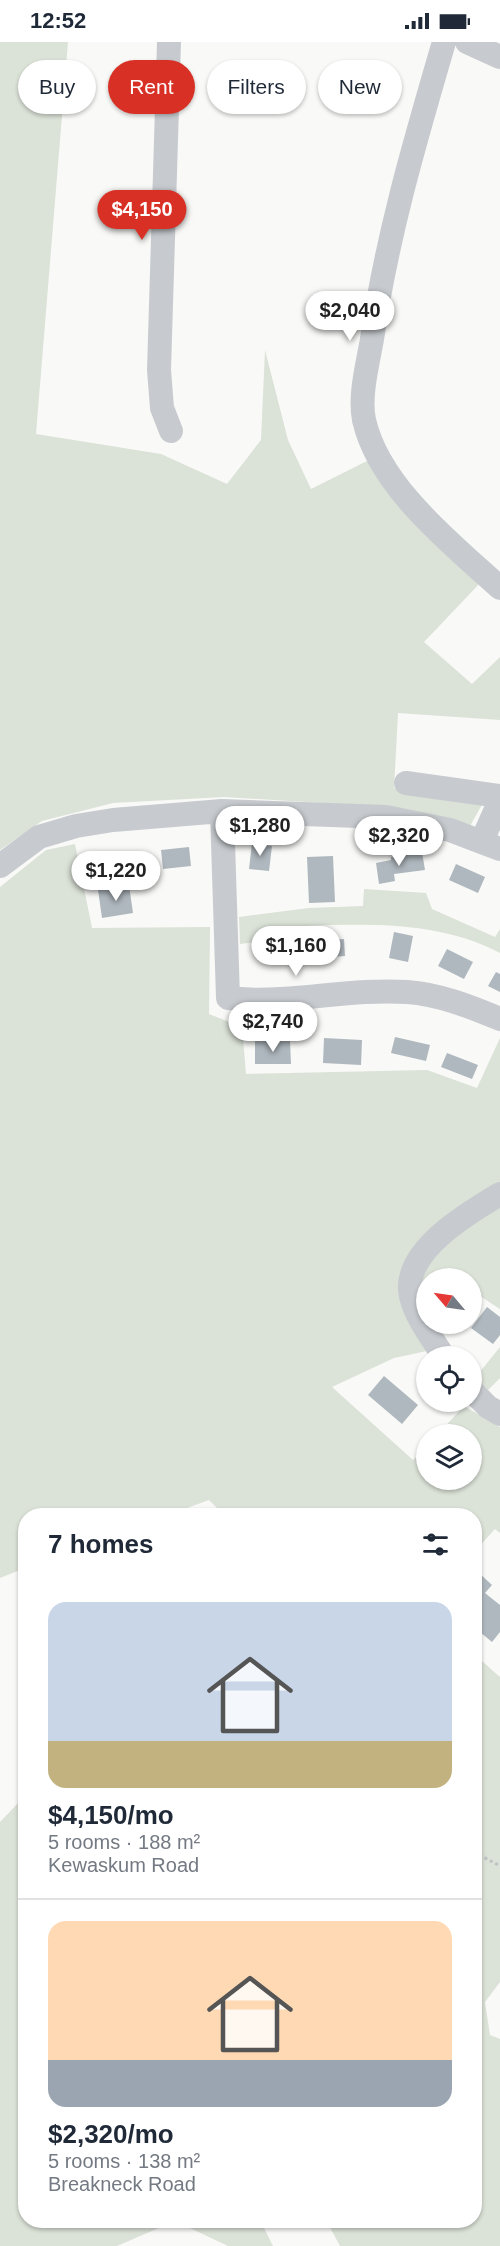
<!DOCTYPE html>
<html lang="en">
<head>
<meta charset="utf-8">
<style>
  body { margin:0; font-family:Arial,sans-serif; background:#f6f6f7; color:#1f2937; height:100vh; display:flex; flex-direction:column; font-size:22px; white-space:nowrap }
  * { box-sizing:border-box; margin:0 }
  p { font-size:20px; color:#747a83 }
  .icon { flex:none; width:33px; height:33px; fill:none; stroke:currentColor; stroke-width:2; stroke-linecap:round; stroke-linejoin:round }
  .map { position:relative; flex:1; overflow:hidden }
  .sheet { position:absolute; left:18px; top:1466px; width:464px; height:720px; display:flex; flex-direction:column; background:#fff; border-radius:24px; box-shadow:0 2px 4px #0004 }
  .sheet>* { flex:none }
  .guide { position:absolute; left:18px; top:18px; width:465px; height:54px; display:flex; gap:12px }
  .needle { width:39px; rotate:299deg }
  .buttons { position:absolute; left:416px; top:1226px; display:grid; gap:12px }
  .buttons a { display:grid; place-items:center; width:66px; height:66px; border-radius:50%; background:#fff; box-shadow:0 2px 4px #0004; font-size:30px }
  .price { position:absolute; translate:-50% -51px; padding:0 14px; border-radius:21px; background:#fff; color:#222; font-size:20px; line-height:39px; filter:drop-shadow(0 2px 3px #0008) }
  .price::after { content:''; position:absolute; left:50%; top:36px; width:18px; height:14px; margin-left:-9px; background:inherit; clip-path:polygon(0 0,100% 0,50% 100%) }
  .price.on { background:#d93025; color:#fff }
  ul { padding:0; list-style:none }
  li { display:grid; align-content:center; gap:12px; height:318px; padding:0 30px }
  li+li { border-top:2px solid #e0e1e3 }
  li span { display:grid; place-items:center; height:186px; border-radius:18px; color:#555 }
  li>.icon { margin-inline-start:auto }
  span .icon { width:108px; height:108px; fill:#fffc; stroke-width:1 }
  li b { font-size:26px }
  h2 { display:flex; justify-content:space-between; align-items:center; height:72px; padding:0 30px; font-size:26px }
  .chip { padding:0 21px; border-radius:27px; background:#fff; box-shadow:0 2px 4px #0004; font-size:21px; line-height:54px }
  .chip.on { background:#d93025; color:#fff }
  .status { display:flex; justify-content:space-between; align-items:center; height:42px; padding:0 30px; background:#fff; direction:ltr }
  .status svg { height:16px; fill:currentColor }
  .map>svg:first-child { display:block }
</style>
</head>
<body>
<div class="status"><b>12:52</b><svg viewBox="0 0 49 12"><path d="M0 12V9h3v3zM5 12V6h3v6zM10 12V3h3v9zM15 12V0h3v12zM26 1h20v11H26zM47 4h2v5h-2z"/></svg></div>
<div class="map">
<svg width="500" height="2204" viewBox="0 0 500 2204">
  <rect width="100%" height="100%" fill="#f9f9f7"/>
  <path fill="#dbe2d7" d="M0,0H68L36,392L161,412L227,442L261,398L265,308L288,398L311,447L369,418L481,540L424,600L472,642L500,615V678L398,671L394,746L484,759L470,784L387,765L224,755L113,761L42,779L0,808Z
    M75,802L92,886L210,885L209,972L242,985L246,1032L427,1028L477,1046L500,996V1143L410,1210L427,1309L394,1316L332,1345L413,1418L426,1405V1437H471V1392H438L464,1364L500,1385V1491L495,1487L474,1510V1473H224L209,1458L168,1473H26L25,1526L0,1536V845L46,808Z
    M364,847L426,851L432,867L495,895L500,887V911C439,879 369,882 303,884V894L240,902L239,875L309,866L363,864Z
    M500,1162V1267L477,1252L471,1258V1236H426V1261C404,1219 471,1181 500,1162Z
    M500,1305V1336L487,1349L475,1336Z
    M474,1612L500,1635V1940L485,1960L490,1993L500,1997V2204H340L326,2178H474Z
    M23,1756H26V2178H260L273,2204H228L175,2179L117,2204H0V1780Z"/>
  <path fill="#afb8be" d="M252,801L272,804L269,829L249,827Z
    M189,805L191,824L163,827L161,808Z
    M422,810L425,828L394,832L395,839L379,842L376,821L391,818V815Z
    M333,814L335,860L309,861L307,815Z
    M456,822L485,835L478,851L449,838Z
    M129,843L133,871L102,876L98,848Z
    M394,890L413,894L408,920L389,916Z
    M344,897L345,914L315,916L314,899Z
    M263,905H293V919L263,920Z
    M447,907L473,920L464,937L438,924Z
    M496,930L500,932V950L488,944Z
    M395,995L430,1003L426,1019L391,1011Z
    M324,996L362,998L361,1023L323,1021Z
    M255,999H290L291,1022H255Z
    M447,1011L478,1023L472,1037L441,1025Z
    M487,1265L500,1275V1293L493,1302L471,1286Z
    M384,1334L418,1363L402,1382L368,1353Z
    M478,1530L492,1543L485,1551L500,1563V1590L492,1600L474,1585V1535Z"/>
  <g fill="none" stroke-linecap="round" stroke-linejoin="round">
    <path stroke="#c0c3c5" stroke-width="3" stroke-dasharray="3 3" stroke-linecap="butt" d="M474,1810L500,1824"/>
    <path stroke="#c7cbcf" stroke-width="24" d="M169,0L159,328L162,366L171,389
      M444,0C415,99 387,194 372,297C368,321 359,353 364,378C379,445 452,502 500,546
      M467,0L500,15
      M406,741L500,754
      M222,769L228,956C288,963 347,946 407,950C439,952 471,965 500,977
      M482,799L500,758
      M0,824L39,795L76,784L113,778L222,769L386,775L450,788L500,807
      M443,1314C432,1295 412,1271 410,1248C407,1207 468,1171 500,1152
      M471,1348L488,1365L500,1372"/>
  </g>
</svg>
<div class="buttons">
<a><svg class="needle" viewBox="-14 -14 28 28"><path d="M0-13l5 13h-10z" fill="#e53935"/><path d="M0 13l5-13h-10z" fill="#747a83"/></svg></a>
<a><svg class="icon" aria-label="locate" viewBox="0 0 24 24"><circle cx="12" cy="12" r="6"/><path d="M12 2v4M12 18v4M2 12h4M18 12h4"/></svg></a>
<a><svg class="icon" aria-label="layers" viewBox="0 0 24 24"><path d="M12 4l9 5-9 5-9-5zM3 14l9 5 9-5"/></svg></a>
</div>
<b class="price on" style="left:142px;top:199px">$4,150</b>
<b class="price" style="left:350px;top:300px">$2,040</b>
<b class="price" style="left:260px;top:815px">$1,280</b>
<b class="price" style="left:399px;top:825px">$2,320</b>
<b class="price" style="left:116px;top:860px">$1,220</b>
<b class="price" style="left:296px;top:935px">$1,160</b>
<b class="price" style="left:273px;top:1011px">$2,740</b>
<div class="guide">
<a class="chip">Buy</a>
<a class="chip on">Rent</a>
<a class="chip">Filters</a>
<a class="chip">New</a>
</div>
<section class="sheet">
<h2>7 homes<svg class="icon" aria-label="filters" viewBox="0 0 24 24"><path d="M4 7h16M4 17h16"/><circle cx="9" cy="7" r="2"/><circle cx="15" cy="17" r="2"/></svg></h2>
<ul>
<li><span style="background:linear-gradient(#c9d6e8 75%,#c2b280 0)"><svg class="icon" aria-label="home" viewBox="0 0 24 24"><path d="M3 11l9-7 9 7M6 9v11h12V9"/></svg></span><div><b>$4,150/mo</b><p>5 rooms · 188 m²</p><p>Kewaskum Road</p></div></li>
<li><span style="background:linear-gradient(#ffd9b3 75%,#9aa5b1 0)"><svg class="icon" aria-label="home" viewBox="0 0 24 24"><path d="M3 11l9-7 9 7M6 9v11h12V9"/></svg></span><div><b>$2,320/mo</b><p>5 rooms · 138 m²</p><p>Breakneck Road</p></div></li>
</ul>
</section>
</div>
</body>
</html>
